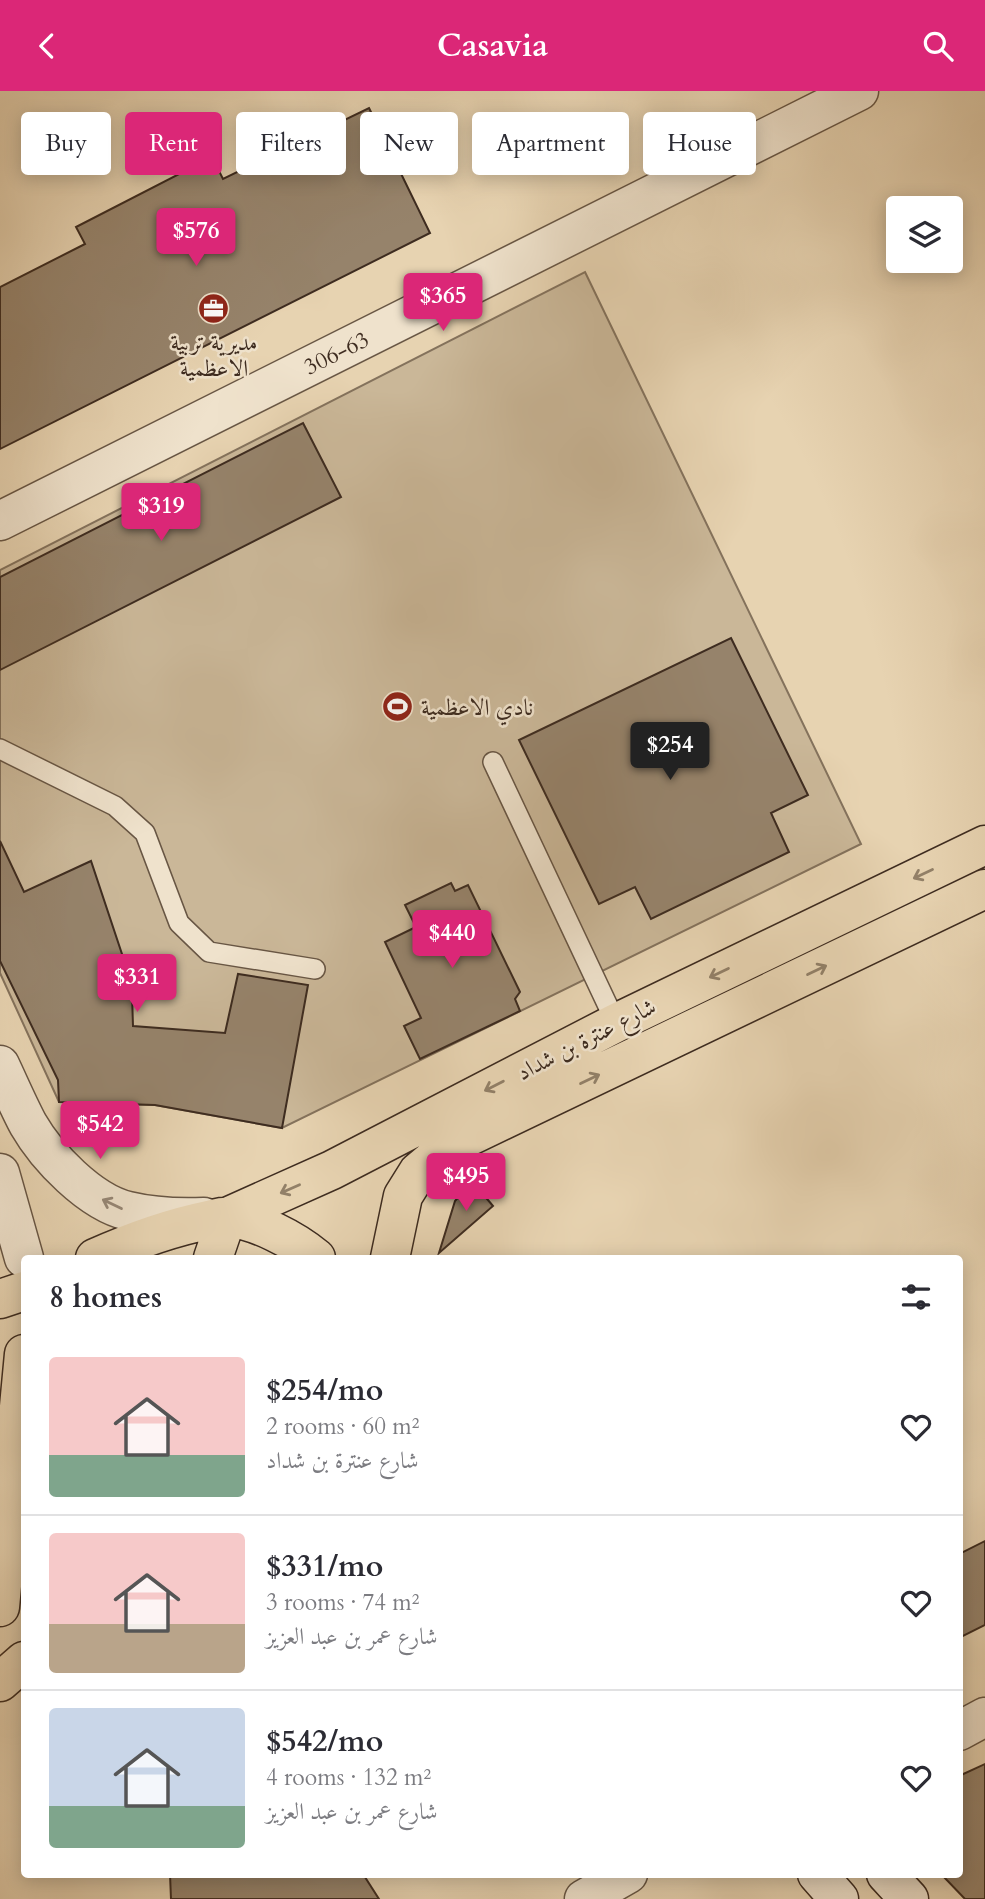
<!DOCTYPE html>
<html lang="en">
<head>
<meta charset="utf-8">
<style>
  body { margin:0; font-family:Cardo,Amiri,serif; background:#f2f2f3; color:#2b2b33; height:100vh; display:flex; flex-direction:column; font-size:26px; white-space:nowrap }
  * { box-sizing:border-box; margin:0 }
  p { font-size:23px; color:#7c7c81 }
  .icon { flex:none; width:38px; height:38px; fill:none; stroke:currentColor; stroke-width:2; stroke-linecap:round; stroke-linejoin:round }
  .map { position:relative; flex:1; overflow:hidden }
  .sheet { position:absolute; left:21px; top:1164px; width:942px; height:623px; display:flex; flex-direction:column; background:#fff; border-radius:7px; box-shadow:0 4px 18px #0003 }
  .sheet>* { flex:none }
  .top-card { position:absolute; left:21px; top:21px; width:943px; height:63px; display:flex; gap:14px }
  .buttons { position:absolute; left:886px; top:105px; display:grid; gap:14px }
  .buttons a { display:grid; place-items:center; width:77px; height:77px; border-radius:7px; background:#fff; box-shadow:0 4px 18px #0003; font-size:35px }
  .price { position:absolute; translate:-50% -60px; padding:0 16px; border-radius:7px; background:#db2777; color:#fff; font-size:23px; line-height:46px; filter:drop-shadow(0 2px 4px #0008) }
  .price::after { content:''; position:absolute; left:50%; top:42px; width:21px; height:16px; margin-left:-10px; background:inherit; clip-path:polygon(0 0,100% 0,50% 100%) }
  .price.current { background:#222; color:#fff }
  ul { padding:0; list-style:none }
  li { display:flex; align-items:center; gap:21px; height:175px; padding:0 28px }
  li+li { border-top:2px solid #e1e1e2 }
  li span { display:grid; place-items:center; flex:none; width:196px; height:140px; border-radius:7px; color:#555 }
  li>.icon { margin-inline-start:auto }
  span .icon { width:84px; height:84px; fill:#fffc; stroke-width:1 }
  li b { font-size:30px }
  h2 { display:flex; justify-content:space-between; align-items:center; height:84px; padding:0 28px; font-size:30px }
  .pill { padding:0 24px; border-radius:7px; background:#fff; box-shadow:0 4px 18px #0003; font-size:24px; line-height:63px }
  .pill.current { background:#db2777; color:#fff }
  header { display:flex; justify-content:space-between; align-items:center; height:91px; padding:0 28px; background:#db2777; color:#fff; font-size:32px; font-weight:700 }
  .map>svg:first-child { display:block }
</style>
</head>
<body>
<header><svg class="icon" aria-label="back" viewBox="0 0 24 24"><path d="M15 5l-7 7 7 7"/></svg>Casavia<svg class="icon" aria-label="search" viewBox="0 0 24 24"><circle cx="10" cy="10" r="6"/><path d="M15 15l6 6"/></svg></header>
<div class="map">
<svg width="985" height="1808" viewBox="0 0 985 1808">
  <rect width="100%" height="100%" fill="#e7d3b1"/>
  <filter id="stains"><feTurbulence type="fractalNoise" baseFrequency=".00286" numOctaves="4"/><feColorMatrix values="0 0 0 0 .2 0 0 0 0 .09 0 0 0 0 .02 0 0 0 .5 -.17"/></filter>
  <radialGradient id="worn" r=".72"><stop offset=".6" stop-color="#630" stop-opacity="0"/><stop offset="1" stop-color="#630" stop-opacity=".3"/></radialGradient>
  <path fill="#cab798" stroke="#84725c" stroke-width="2" d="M585,181L861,753L282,1037L155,1014L59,1011L0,882V479Z"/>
  <path fill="#96836b" stroke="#3e2c20" stroke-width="2" d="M369,17L430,142L0,358V196L85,153L76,136L212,66L223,88Z
    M303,332L341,406L0,579V486Z
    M731,547L808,704L771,722L789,761L651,828L635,796L599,813L519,649Z
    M0,750L24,801L91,770L125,872H131L133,935L225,942L238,883L308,894L282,1037L155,1014L59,1011L58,989L0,870Z
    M451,792L455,800L468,794L520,901L515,908L520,920L420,968L404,935L421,927L385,851L416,836L405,814Z
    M472,1090L493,1115L439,1162L455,1110Z
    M985,1450V1534L959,1547V1463Z
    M985,1673V1808H965L941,1783H959V1685Z
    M170,1783H363L379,1808H171Z"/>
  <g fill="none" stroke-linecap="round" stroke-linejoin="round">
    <defs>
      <path id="service" d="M0,658L115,715L145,742L179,832L209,861L315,878
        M493,671L616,932"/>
      <g id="minor">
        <path id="s1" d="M0,430L859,0"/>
        <path d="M959,1640L985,1626"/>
        <path d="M584,1808L628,1783"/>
      </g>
      <path id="tertiary" d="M0,974C9,993 18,1014 28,1033C47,1066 90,1111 128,1120C153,1126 179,1127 204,1126
        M0,1082L24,1167"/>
      <path id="secondary" d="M817,1783L839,1808
        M886,1783L909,1808"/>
      <path id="primary" d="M95,1167C131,1151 169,1137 208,1129C214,1128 222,1125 229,1126C259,1131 293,1148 316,1167
        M213,1167L227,1126L332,1079L616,932L985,754
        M390,1167L403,1105L418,1081L449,1055L985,798
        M0,1208L24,1200
        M0,1516L24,1263
        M0,1591L24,1570"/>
    </defs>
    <use href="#service" stroke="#685644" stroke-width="22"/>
    <use href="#minor" stroke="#685644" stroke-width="41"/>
    <use href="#tertiary" stroke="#685644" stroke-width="41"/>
    <use href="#secondary" stroke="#3e2c20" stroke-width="41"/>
    <use href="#primary" stroke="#3e2c20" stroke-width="41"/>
    <use href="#service" stroke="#efe2cc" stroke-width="19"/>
    <use href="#minor" stroke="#efe2cc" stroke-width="38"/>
    <use href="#tertiary" stroke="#efe2cc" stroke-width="38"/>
    <use href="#secondary" stroke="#efe2cc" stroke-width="38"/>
    <use href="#primary" stroke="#e7d3b1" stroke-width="38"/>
  </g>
  <defs><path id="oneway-shaft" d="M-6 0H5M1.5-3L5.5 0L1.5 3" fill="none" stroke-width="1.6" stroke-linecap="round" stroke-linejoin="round" transform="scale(1.75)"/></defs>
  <g stroke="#928068">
    <use href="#oneway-shaft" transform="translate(923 783) rotate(155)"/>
    <use href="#oneway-shaft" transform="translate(817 879) rotate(-26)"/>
    <use href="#oneway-shaft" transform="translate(719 882) rotate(154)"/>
    <use href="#oneway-shaft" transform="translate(590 988) rotate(-26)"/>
    <use href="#oneway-shaft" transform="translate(494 995) rotate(153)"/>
    <use href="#oneway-shaft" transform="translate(290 1098) rotate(156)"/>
  </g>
  <use stroke="#968776" href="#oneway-shaft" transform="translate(112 1113) rotate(-154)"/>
  <defs>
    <symbol id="office-disc" viewBox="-11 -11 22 22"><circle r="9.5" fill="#8f2418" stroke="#efe2cc"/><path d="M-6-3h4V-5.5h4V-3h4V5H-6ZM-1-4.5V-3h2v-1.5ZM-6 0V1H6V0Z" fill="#fff"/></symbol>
    <symbol id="stadium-disc" viewBox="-11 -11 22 22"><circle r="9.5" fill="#8f2418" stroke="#efe2cc"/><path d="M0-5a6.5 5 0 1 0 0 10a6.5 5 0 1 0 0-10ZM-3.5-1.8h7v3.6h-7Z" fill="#fff"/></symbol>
  </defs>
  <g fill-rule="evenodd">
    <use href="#office-disc" x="196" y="200" width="35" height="35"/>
    <use href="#stadium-disc" x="380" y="598" width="35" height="35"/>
  </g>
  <g text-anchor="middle" stroke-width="5" stroke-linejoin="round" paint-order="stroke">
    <g font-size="23" fill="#3e2c20" stroke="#efe2cc">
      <text x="214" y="259">مديرية تربية<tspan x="214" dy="26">الاعظمية</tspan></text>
      <text x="421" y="624" text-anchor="start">نادي الاعظمية</text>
    </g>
    <g font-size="23" fill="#3e2c20" stroke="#efe2cc">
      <text dy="8" stroke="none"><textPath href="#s1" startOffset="376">306-63</textPath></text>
      <text transform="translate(586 948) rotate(-27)" y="8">شارع عنترة بن شداد</text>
    </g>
  </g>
  <rect width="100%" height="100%" filter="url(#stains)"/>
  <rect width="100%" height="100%" fill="url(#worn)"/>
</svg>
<div class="buttons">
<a><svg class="icon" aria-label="layers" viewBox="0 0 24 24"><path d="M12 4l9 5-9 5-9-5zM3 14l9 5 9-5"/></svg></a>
</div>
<b class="price" style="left:196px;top:177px">$576</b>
<b class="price" style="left:443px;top:242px">$365</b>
<b class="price" style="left:161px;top:452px">$319</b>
<b class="price current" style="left:670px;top:691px">$254</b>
<b class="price" style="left:452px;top:879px">$440</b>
<b class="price" style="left:137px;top:923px">$331</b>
<b class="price" style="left:100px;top:1070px">$542</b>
<b class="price" style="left:466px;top:1122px">$495</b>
<div class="top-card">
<a class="pill">Buy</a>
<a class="pill current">Rent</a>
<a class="pill">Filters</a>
<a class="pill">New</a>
<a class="pill">Apartment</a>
<a class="pill">House</a>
</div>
<section class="sheet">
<h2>8 homes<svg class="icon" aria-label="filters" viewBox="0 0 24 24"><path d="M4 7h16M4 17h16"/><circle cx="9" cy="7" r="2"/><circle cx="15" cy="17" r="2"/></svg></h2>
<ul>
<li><span style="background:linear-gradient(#f6c9c9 70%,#7fa58c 0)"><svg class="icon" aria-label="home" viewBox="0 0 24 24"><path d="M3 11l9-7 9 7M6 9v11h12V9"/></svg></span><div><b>$254/mo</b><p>2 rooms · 60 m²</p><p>شارع عنترة بن شداد</p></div><svg class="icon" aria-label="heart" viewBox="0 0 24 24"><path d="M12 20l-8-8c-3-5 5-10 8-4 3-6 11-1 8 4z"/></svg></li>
<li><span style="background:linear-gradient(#f6c9c9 65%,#b9a48a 0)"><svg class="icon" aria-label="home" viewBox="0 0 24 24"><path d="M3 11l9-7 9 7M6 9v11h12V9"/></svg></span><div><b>$331/mo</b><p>3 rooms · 74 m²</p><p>شارع عمر بن عبد العزيز</p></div><svg class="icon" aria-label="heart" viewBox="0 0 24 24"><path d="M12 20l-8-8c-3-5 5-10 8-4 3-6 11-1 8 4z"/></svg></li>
<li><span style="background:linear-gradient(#c9d6e8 70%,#7fa58c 0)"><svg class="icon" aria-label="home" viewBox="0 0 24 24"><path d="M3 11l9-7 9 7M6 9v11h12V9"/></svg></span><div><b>$542/mo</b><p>4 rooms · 132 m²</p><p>شارع عمر بن عبد العزيز</p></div><svg class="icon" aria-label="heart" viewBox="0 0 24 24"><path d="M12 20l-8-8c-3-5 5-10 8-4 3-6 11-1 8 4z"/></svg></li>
</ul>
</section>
</div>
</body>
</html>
